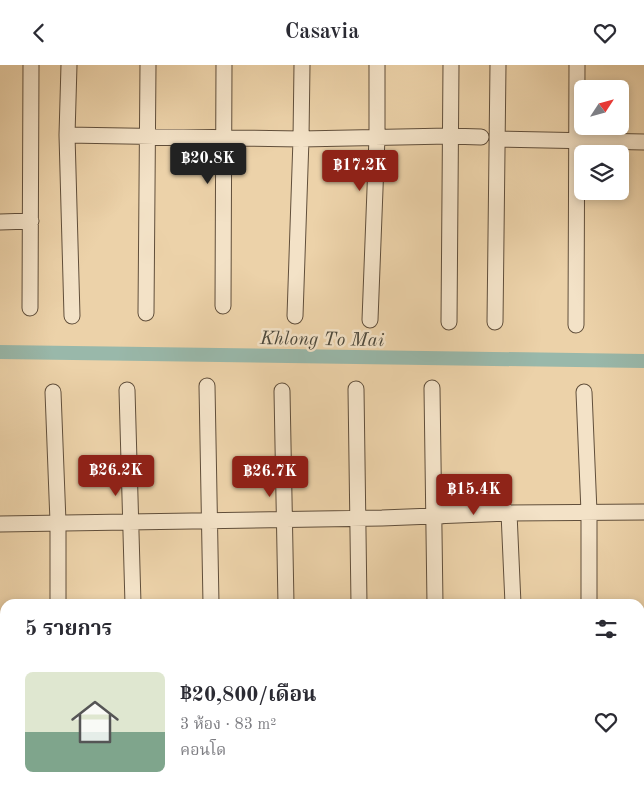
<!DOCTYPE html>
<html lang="th">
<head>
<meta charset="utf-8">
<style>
  body { margin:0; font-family:"Old Standard TT","Noto Serif Thai",serif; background:#f2f2f3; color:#2b2b33; height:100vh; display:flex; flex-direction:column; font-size:19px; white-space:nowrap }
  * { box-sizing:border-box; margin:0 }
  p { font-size:16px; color:#7c7c81 }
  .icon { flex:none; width:28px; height:28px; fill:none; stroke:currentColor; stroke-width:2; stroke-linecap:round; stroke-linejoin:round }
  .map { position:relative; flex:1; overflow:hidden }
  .sheet { position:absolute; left:0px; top:534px; width:645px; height:196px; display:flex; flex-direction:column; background:#fff; border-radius:15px 15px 0 0; box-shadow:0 2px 8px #0003 }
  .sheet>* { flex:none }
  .needle { width:32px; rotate:54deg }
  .buttons { position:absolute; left:574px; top:15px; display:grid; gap:10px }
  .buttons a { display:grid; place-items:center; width:55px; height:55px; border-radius:8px; background:#fff; box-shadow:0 2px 8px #0003; font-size:25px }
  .price { position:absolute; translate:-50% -42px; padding:0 11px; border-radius:5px; background:#8f2418; color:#fff; font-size:16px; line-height:32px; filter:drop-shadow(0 1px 2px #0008) }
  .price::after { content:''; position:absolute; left:50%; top:30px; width:15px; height:11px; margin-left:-8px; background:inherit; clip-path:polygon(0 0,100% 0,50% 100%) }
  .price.current { background:#222; color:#fff }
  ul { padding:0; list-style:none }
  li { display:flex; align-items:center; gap:15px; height:125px; padding:0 25px }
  li span { display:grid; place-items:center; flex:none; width:140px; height:100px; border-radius:8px; color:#555 }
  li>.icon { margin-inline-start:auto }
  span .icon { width:60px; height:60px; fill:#fffc; stroke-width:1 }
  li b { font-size:21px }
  h2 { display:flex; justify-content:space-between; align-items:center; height:60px; padding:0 25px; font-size:21px }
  header { display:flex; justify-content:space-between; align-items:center; height:65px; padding:0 25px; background:#fff; font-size:22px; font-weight:600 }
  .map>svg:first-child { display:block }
</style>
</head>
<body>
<header><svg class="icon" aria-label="back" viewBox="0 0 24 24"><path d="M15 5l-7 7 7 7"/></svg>Casavia<svg class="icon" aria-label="heart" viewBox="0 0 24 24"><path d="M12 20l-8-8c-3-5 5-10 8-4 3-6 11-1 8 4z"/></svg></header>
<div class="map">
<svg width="644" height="729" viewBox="0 0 644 729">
  <rect width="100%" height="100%" fill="#ecd2a9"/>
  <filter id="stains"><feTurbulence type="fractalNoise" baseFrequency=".004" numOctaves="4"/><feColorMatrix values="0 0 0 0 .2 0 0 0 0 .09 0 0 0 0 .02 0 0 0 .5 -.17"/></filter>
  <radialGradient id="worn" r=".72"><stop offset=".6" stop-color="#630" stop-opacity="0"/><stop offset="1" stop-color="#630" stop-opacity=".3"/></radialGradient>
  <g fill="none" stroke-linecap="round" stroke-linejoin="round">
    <path stroke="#99b8aa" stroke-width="14" d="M0,287L644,296"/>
    <defs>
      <path id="minor" d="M69,0L67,70L72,251
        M67,70L301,74L449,71L481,72
        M498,74L644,77
        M0,157L31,156
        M223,241L224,0
        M30,243L31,0
        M146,248L148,0
        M295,251L301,74L302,0
        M370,255L377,72V0
        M449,257L451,0
        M495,257L498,0
        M576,260L577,0
        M207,321L211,539
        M432,323L435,539
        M356,324L359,539
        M127,325L133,539
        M282,326L286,539
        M53,327L58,457V539
        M584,327L589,447V539
        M509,448L513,539
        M442,451L443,442L450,437L481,436L504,444V447
        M0,459L382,453L509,448L644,447
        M43,725V729
        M120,725L121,729
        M195,725V729
        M272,725V729
        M424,725L425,729
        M498,725V729
        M573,725V729"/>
    </defs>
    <use href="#minor" stroke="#614f3b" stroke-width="17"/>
    <use href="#minor" stroke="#f3e2c7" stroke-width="15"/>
  </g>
  <g text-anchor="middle" stroke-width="5" stroke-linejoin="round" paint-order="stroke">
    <g font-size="19" font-style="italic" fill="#4c483b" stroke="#f3e2c7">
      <text transform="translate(322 273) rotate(1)" y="7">Khlong To Mai</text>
    </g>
  </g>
  <rect width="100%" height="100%" filter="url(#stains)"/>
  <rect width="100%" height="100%" fill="url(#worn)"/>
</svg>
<div class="buttons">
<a><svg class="needle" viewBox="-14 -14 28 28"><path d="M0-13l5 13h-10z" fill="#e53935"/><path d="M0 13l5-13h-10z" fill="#7c7c81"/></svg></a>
<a><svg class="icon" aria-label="layers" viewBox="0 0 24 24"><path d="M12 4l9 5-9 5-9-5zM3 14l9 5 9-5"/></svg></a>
</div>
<b class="price current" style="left:208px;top:120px">฿20.8K</b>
<b class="price" style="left:360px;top:127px">฿17.2K</b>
<b class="price" style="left:116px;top:432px">฿26.2K</b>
<b class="price" style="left:270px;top:433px">฿26.7K</b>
<b class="price" style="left:474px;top:451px">฿15.4K</b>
<section class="sheet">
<h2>5 รายการ<svg class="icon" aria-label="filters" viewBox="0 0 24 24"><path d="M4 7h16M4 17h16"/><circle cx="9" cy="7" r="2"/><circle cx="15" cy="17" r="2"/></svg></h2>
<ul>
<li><span style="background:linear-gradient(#dfe7d0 60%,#7fa58c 0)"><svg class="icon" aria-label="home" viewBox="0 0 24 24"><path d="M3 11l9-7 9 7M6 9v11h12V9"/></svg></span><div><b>฿20,800/เดือน</b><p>3 ห้อง · 83 m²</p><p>คอนโด</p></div><svg class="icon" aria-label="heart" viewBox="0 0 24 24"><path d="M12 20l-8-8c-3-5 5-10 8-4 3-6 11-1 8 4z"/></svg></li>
</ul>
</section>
</div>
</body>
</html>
